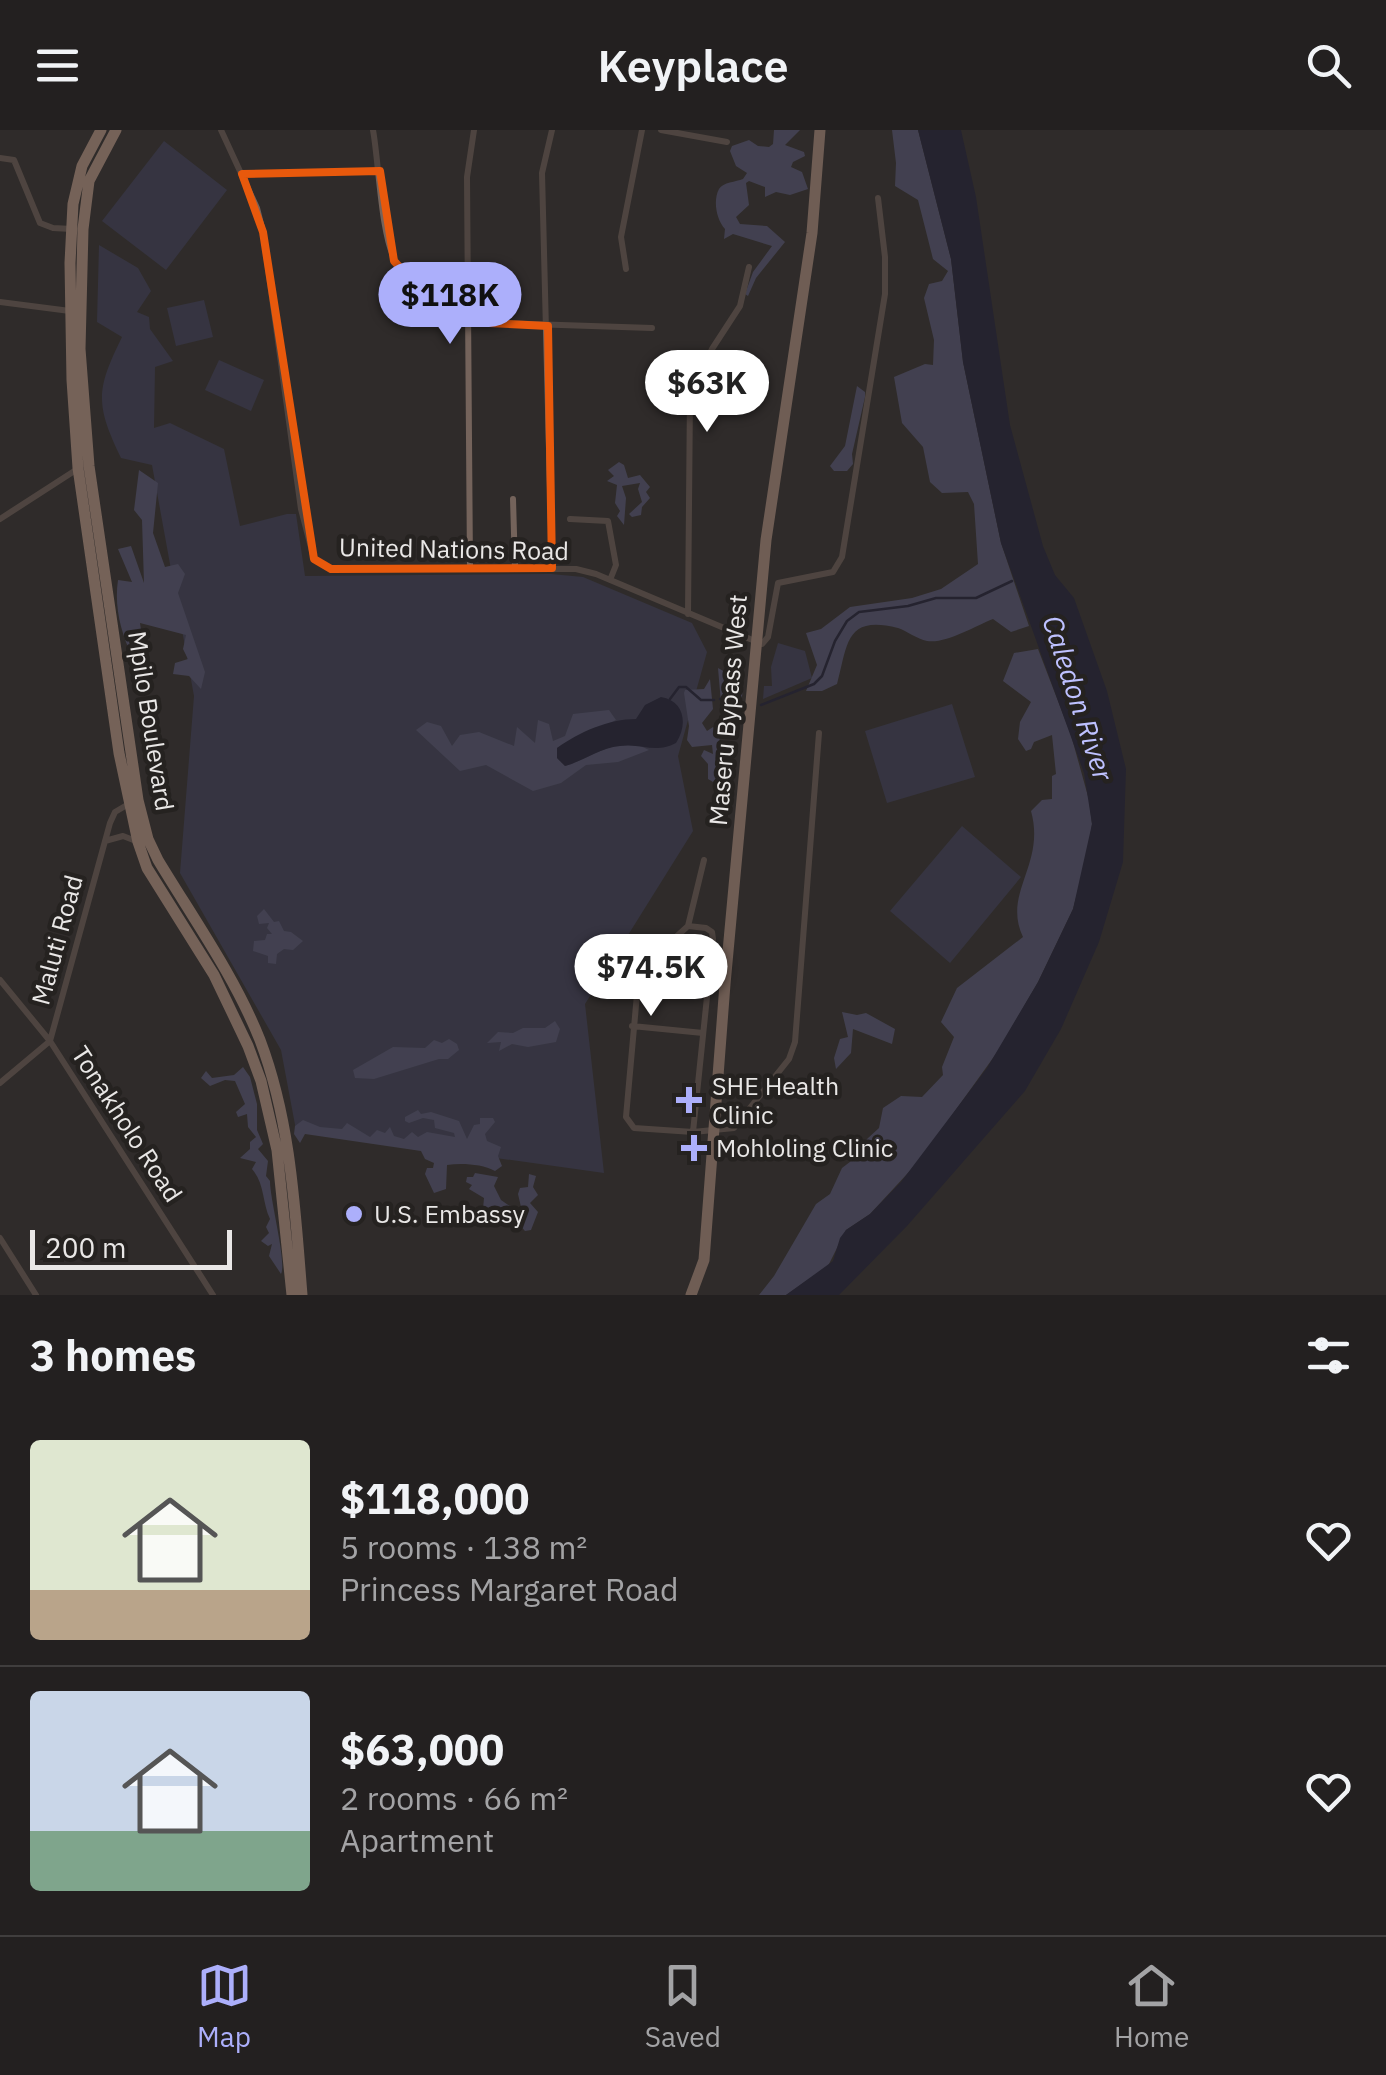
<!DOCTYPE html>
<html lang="en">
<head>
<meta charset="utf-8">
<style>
  body { margin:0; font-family:"IBM Plex Sans",sans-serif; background:#2b2829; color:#f1f3f6; height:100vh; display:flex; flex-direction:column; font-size:38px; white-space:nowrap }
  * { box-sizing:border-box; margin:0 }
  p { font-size:32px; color:#a3a3a5 }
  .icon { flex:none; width:55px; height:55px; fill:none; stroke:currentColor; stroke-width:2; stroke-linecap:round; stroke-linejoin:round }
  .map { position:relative; height:1165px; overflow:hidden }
  .drawer { display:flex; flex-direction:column; background:#232020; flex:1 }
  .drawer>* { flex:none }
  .scale { position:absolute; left:30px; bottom:25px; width:202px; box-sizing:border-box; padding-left:10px; border:5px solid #e9e7e6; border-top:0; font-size:28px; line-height:35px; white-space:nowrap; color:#e9e7e6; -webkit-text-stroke:8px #252220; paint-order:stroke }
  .price { position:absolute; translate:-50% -85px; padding:0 22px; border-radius:35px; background:#fff; color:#222; font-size:32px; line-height:65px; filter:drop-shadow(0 2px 5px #0008) }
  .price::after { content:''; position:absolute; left:50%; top:60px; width:30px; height:22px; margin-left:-15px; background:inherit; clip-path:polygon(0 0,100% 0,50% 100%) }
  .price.current { background:#acaffb; color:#111 }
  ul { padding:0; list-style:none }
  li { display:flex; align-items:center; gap:30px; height:250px; padding:0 30px }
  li+li { border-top:2px solid #403e3e }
  li span { display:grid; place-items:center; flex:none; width:280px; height:200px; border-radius:10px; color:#555 }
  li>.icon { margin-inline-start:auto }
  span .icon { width:120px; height:120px; fill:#fffc; stroke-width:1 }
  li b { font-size:42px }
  h2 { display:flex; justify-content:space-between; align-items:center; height:120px; padding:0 30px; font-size:42px }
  header { display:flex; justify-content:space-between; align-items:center; height:130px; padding:0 30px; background:#232020; font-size:45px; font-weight:600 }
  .tabs { display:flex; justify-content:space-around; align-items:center; height:140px; border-top:2px solid #403e3e; background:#232020; font-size:28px; color:#a3a3a5 }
  .tabs a { display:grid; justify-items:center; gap:5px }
  .tabs .current { color:#acaffb }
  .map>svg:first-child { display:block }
</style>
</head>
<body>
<header><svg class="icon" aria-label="menu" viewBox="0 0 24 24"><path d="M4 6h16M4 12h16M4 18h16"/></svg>Keyplace<svg class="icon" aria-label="search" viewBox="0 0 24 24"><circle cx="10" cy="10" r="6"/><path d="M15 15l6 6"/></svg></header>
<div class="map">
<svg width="1386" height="1165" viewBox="0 0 1386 1165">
  <rect width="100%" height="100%" fill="#2f2b2a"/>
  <path fill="#3e3f5d" d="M164,11L227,60L166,140L102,91Z
    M99,115L138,138L151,161L137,182L149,187L150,199L173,231L155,237L154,298L170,293L224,319L240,396L287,384H296L305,446L551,444L583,447L692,493L707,522L678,626L693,701L585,874L604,1043L296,1000L281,920L180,743L194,566L152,335L121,328C95,274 96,260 122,207L97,192Z
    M204,170L213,207L176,216L167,178Z
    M219,230L264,250L251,281L205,260Z
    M778,513L805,521L812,548L763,569L764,556H772L771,537Z
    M952,574L975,647L887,673L865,601Z
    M962,696L1021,747L950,833L890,781Z"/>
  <path fill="#595a7e" d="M774,0H800L785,15L804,22L805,26L793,32L791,37L802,42L808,59L790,65L776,62L765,67V57L749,51L746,53L749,75L736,87L740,94L767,96L785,112L756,148L748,166L745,164L753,142L772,116L733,104L724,109L725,99C716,89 713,70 719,59C723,52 736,52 743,49L747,43L736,36L730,21L732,16L749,10L758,16L769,17L773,14Z
    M892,0H918L951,129L963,232L1001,413L1029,496L1011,502L993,489C975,496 946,514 927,511C917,509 907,501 898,498C845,485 848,514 837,554L822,561H806L817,535L806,503L821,499L850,477L912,468L941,459L978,434L974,374L968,362L942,363L930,352L923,317L902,293L894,247L925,234L933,235L934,210L924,168L929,154L942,151L948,141L933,129L918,70L895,56L896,33Z
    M857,256L865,262V267L852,324L853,334L847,341H834L830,336L845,316Z
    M619,332L624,335L628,348L640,345L650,357L646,362L650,368L642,377L641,385L632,387L629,384L642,372L638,359L640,353L622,356L626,368L624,395L617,386L620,381L615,373L617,355L607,351L614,346L608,340Z
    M139,340L158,353L153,403L165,437L178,434L185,444L178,463L205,542L201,559L189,546L173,544L175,533L188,529L183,519L186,505L140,493L142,507H135L132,526C121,503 114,477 118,450L132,452L118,419L131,416L144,453L142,390L134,380Z
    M1038,519L1071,605L1089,670L1092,694L1088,722L1073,779L1038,852L998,921L919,1031L870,1084L846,1100L828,1136L786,1165H759L774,1146L816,1074L830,1064L842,1038L859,1025L867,1009L879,998L883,978L901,966L922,967L943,945L942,937L954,907L941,892L957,858L1023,807C1002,763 1046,735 1031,681L1042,670L1052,669V646L1056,644L1052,605L1034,612L1031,619L1026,621L1018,609L1020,592L1031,572L1003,551L1014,523Z
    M718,538L725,542L741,539C746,560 740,590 727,606L722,585Z
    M710,549L713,579L702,593L707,601L713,597L719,602L722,641L713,652L708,649V634L701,626L704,620L713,624L712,615L692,617L687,610L689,596L684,563L685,560L704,559Z
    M609,580L616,590L557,618V628L565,636C592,628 620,603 649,620L618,632L586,635L561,653L533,661L486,635L460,641L416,600L427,592L441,596L452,616L460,605L479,602L514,616L517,597L535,613L538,590L549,594L553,611L565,606L573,584Z
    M264,779L274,792L279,791L284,801L291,802L303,811L293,820L284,819L277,824L276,834L268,833V826L253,821L254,811L265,810L267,804H272L267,798L269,793L259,794L257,786Z
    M842,882L857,885L866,883L895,899L892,914L853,899L851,923L836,939L834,928L840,909L848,907Z
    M555,891L560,899L556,912L528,917L512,914L499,921L501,912L487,913L498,902L513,903L523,898H545Z
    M449,909L457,914L459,920L448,929H439L374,949L355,948L353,940L393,917L425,918L434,910L442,913Z
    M243,937L250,947L257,974V1000L263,1014L258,1019L268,1031L266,1046L270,1051C270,1070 287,1133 281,1144L269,1126L272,1114L268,1116L261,1111L269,1103L266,1097L270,1089C262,1072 265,1054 252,1039L256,1032L240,1028L250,1019V1012L256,1007L248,997L247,984L238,987L236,982L245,974L235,951L225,950L210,956L201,948L206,941L212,948L234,945Z
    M418,980L421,984L431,982L459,991L467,1009L474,995L480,994V988H493L495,992L485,1004L487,1011L501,1017L498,1026L502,1036L495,1041C482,1034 462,1033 447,1035L446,1059L434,1063L425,1044L427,1038H433L434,1033L425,1029L421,1021L305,1004L300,1013L294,1004L295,996L303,990L320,997L342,999L347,993L370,1007L377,1000L385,1003L390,997L394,1006L404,1009L412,1002L418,1007L427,1002L455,1007L454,1003L435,998L434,990L423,988L409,993L405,991V987Z
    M475,1043L498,1047L494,1056L501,1070L517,1081L521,1077L518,1064L520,1058L528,1057L529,1044L536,1046L533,1057L538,1065L530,1073L538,1082L531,1100L525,1101L509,1083L499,1089L483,1079L484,1068L469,1059L472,1055L466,1052L467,1047H473Z"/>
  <path fill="#191936" d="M918,0H961L976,67L1010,295L1043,416L1055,445L1074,468L1107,561L1126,639L1123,732L1099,812L1061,899L1025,961L907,1096L839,1165H786L833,1131L840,1108L846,1100L870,1084L901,1052L987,938L1038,852L1073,779L1092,694L1084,643L1001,413L963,232L951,129Z
    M661,567C685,571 688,595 676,613C655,624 642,613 620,616C599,618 584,631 565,636L557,628V618C579,602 609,589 636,589L645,575Z"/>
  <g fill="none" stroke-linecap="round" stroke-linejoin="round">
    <path stroke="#191936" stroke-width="2.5" d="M670,569L679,557H686L701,570H714
      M720,569H736
      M761,575L814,554L822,546L835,511L847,491L859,482L908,476L936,468H976L1012,451"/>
    <path stroke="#74635b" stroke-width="6" d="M221,0L257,78L263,102L301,379L314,429L331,439H576L596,444L762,514L768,507L778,453L833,442L842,427L885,164V127L878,68
      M373,0C379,33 381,107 396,132C412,159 441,179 468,192L652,198
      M552,0L542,43L552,437
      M661,0L727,12
      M0,28L14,30L40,93L53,98L72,99
      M242,44L380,41
      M626,139L621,107L642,0
      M0,172L70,181
      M513,369L515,438
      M0,389L79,338
      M570,389L608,391L616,435L610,450
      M470,438L467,47L474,0
      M688,484L690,265L712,219L740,176L749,137
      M105,711L123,706L136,711
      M704,730L688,796L646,834L638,853L626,987L634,998L693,1002L734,998L789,929L795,912L819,603
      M688,796L706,798L712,802L713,809L693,1002
      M0,850L50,911L213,1165
      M632,896L703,903
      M0,953L50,911L110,693L115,682L132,672
      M0,1108L36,1165"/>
    <path stroke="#bc9988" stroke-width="11" d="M691,1165L704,1130L725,854L766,410L812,103L820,0"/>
    <path stroke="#caa491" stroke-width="11" d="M101,0L82,36L73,74L70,133L72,250L78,338L119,623L138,712L147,738L214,845L248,916L261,951L277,1020L292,1165
      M116,0L89,51L83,99L80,219L89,336L138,670L148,709L158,730C193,788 235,847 260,910C291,992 295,1079 302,1165"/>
  </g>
  <path d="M0 0H1386V1165H0ZM380,41L394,131L429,169L468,192L548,196L552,438L331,439L314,429L263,102L242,44Z" fill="#2f2b2a" fill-opacity=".55" fill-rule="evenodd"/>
  <path fill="none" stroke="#e8590c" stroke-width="8" stroke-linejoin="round" d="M380,41L394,131L429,169L468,192L548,196L552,438L331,439L314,429L263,102L242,44Z"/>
  <g fill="#acaffb" stroke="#252220" stroke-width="4">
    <path d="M684 955h10v10h10v10h-10v10h-10v-10h-10v-10h10z"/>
    <path d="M689 1003h10v10h10v10h-10v10h-10v-10h-10v-10h10z"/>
    <circle cx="354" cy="1084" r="10"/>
  </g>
  <g text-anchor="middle" stroke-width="9" stroke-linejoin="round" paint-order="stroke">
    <g font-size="25" fill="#e9e7e6" stroke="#252220">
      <text transform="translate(454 419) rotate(1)" y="9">United Nations Road</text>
      <text transform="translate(728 580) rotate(-85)" y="9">Maseru Bypass West</text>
      <text transform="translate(151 591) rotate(81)" y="9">Mpilo Boulevard</text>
      <text transform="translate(57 810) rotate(-75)" y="9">Maluti Road</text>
      <text transform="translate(127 994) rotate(57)" y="9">Tonakholo Road</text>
    </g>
    <g font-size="25" fill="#e9e7e6" stroke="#252220" text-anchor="start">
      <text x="712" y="965">SHE Health<tspan x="712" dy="29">Clinic</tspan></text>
      <text x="716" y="1027">Mohloling Clinic</text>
      <text x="374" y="1093">U.S. Embassy</text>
    </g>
    <g font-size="28" font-style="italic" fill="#bec1ff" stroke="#252220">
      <text transform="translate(1078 568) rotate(72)" y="10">Caledon River</text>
    </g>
  </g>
</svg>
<div class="scale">200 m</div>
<b class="price current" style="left:450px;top:217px">$118K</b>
<b class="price" style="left:707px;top:305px">$63K</b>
<b class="price" style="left:651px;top:889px">$74.5K</b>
</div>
<section class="drawer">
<h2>3 homes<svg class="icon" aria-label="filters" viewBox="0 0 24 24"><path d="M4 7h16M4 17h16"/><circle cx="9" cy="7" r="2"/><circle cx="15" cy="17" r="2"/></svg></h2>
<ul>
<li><span style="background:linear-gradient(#dfe7d0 75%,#b9a48a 0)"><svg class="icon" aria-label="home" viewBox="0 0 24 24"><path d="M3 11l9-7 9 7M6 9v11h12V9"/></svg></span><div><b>$118,000</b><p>5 rooms · 138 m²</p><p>Princess Margaret Road</p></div><svg class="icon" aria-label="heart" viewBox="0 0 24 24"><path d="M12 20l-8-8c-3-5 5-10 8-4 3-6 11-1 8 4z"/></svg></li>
<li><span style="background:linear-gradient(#c9d6e8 70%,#7fa58c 0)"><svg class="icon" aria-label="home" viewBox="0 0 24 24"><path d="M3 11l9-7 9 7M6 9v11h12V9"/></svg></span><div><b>$63,000</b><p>2 rooms · 66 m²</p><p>Apartment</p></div><svg class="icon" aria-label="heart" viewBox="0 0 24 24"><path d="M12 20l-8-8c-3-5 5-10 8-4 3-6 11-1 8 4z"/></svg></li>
</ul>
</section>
<nav class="tabs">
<a class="current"><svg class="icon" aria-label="map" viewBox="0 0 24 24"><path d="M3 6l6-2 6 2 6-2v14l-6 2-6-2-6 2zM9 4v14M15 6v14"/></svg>Map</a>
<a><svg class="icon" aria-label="saved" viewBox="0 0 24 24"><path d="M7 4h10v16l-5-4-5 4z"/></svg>Saved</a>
<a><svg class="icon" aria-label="home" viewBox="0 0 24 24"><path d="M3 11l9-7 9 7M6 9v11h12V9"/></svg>Home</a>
</nav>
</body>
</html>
